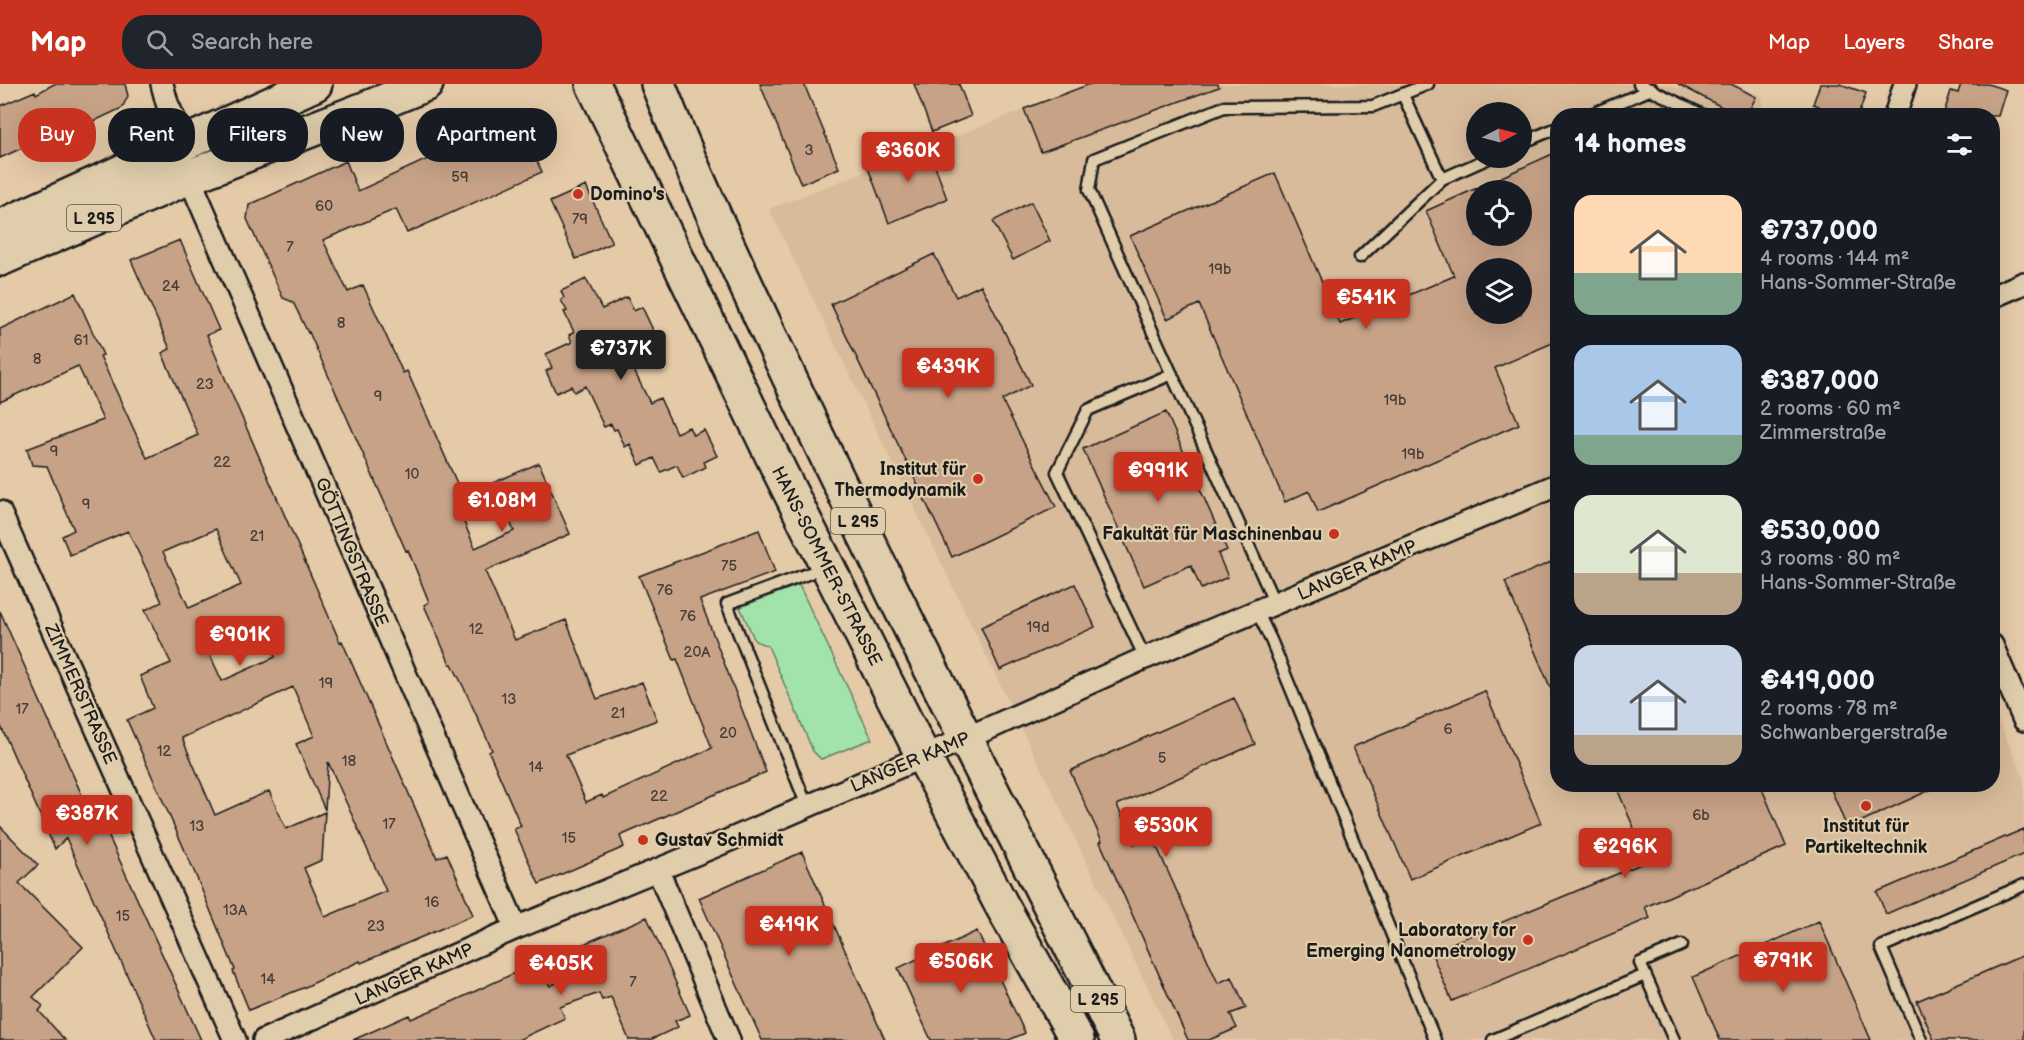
<!DOCTYPE html>
<html lang="en">
<head>
<meta charset="utf-8">
<style>
  body { margin:0; font-family:"Balsamiq Sans",sans-serif; background:#20242c; color:#f1f3f6; height:100vh; display:flex; flex-direction:column; font-size:22px; white-space:nowrap }
  * { box-sizing:border-box; margin:0 }
  p { font-size:20px; color:#9ea1a6 }
  .icon { flex:none; width:33px; height:33px; fill:none; stroke:currentColor; stroke-width:2; stroke-linecap:round; stroke-linejoin:round }
  .map { position:relative; flex:1; overflow:hidden }
  .drawer { position:absolute; left:1550px; top:24px; width:450px; height:684px; display:flex; flex-direction:column; background:#171b24; border-radius:24px; box-shadow:0 6px 24px #0002 }
  .drawer>* { flex:none }
  .hud { position:absolute; left:18px; top:24px; width:570px; height:54px; display:flex; gap:12px }
  .needle { width:39px; rotate:84deg }
  .controls { position:absolute; left:1466px; top:18px; display:grid; gap:12px }
  .controls a { display:grid; place-items:center; width:66px; height:66px; border-radius:50%; background:#171b24; box-shadow:0 6px 24px #0002; font-size:30px }
  .price { position:absolute; translate:-50% -51px; padding:0 14px; border-radius:6px; background:#c8321e; color:#fff; font-size:20px; line-height:39px; filter:drop-shadow(0 2px 3px #0008) }
  .price::after { content:''; position:absolute; left:50%; top:36px; width:18px; height:14px; margin-left:-9px; background:inherit; clip-path:polygon(0 0,100% 0,50% 100%) }
  .price.on { background:#222; color:#fff }
  ul { padding:0; list-style:none }
  li { display:flex; align-items:center; gap:18px; height:150px; padding:0 24px }
  li span { display:grid; place-items:center; flex:none; width:168px; height:120px; border-radius:18px; color:#555 }
  li>.icon { margin-inline-start:auto }
  span .icon { width:72px; height:72px; fill:#fffc; stroke-width:1 }
  li b { font-size:26px }
  h2 { display:flex; justify-content:space-between; align-items:center; height:72px; padding:0 24px; font-size:26px }
  .chip { padding:0 21px; border-radius:24px; background:#171b24; box-shadow:0 6px 24px #0002; font-size:21px; line-height:54px }
  .chip.on { background:#c8321e; color:#fff }
  header { display:flex; align-items:center; gap:36px; box-sizing:border-box; height:84px; padding:0 30px; background:#c8321e; color:#fff }
  header strong { font-size:28px }
  nav { display:flex; gap:33px; margin-inline-start:auto; font-size:21px }
  .search { width:420px; height:54px; background:#20242c; display:flex; align-items:center; gap:15px; box-sizing:border-box; padding:0 21px; border-radius:24px; color:#9ea1a6; font-size:22px }
  .map>svg:first-child { display:block }
</style>
</head>
<body>
<header>
<strong>Map</strong>
<div class="search"><svg class="icon" aria-label="search" viewBox="0 0 24 24"><circle cx="10" cy="10" r="6"/><path d="M15 15l6 6"/></svg>Search here</div>
<nav><a>Map</a><a>Layers</a><a>Share</a></nav>
</header>
<div class="map">
<svg width="2024" height="956" viewBox="0 0 2024 956">
  <rect width="100%" height="100%" fill="#e5caa8"/>
  <filter id="ink" filterUnits="userSpaceOnUse"><feTurbulence type="fractalNoise" baseFrequency=".0167" numOctaves="2"/><feDisplacementMap in="SourceGraphic" scale="12" xChannelSelector="R" yChannelSelector="G"/><feConvolveMatrix kernelMatrix="1 2 1 2 8 2 1 2 1" color-interpolation-filters="sRGB"/></filter>
  <g filter="url(#ink)">
    <path fill="#d8bb9b" fill-rule="evenodd" d="M1090,0H1668L1679,5L1683,0H1736L1762,13L1763,31L1557,32V700H1992V622L2024,695V956H1173L769,125ZM1476,28H1521V74H1476ZM1476,106H1521V152H1476ZM1476,184H1521V230H1476Z"/>
    <path fill="#a2e3ac" stroke="#5f8064" stroke-width="1.5" d="M799,501L872,655L821,675L813,667L768,562L755,557L740,523Z"/>
    <path fill="#c7a287" stroke="#1c1c1c" stroke-width="1.5" fill-rule="evenodd" d="M54,0H125L128,12L122,24L71,48L68,43L0,74V22L35,7L36,10Z
      M760,0H804L839,84L801,100Z
      M914,0H959L971,32L932,48Z
      M1090,0H1218L1219,3L1041,68L1024,25Z
      M1678,0H1731L1756,13L1746,32H1739Z
      M1820,0H1840L1866,9L1858,32H1816L1819,22L1813,20Z
      M1961,0H1988L2006,6L1998,32H1943L1951,7L1958,9Z
      M517,34L542,88L407,149L396,125L323,156L348,208L363,201L403,289L407,287L460,406L452,410L475,464L514,447L493,399L539,379L570,450L485,487L515,556L566,536L597,615L642,598L657,636L566,671L586,718L602,711L603,714L712,664L677,575L674,576L639,492L759,446L775,488L700,516L766,688L620,752L624,763L539,800L514,745L521,742L489,668L492,666L465,606L452,580H450L424,521L429,518L408,466L406,467L309,248L308,249L293,218L283,214L247,135L249,121L346,77L358,107Z
      M927,60L947,115L889,139L868,84Z
      M1557,68V257L1495,284L1519,340L1318,428L1309,407L1285,418L1199,220L1167,235L1130,152L1275,89L1340,240L1454,192L1426,127ZM1476,106H1521V152H1476ZM1476,184H1521V230H1476Z
      M586,102L612,159L576,175L550,118Z
      M1031,118L1050,157L1013,176L993,137Z
      M180,156L219,246L207,251L233,313L340,558L342,557L437,774L447,770L473,831L361,879L360,877L303,904L249,926L233,887L235,886L194,787L127,636L153,624L140,592L171,579L145,526L162,518L128,447L70,471L62,452L74,446L47,382L32,381L27,365L103,336L78,282L0,318V245L75,209L103,271L100,272L147,374L198,351L162,269L170,265L131,176ZM216,445L241,501L189,524L163,468ZM258,534L275,573L222,597L204,558ZM293,603L314,652L296,660L325,726L328,678L386,807L325,833L304,784L322,776L325,728L286,745L269,707L215,731L182,654Z
      M934,170L956,213L981,201L1031,301L1002,316L1056,423L952,473L831,220Z
      M586,195L602,225L627,213L634,227L642,223L653,246L637,254L640,261L625,268L650,319L660,314L676,349L689,343L693,351L704,346L717,372L704,378L706,383L683,394L677,381L661,388L654,374L640,381L630,360L625,363L617,345L614,346L611,340L604,343L585,302L574,308L571,302L556,309L546,287L552,284L546,270L572,258L569,251L574,248L564,228L567,227L561,216L564,214L561,207Z
      M1166,328L1227,466L1218,470L1228,493L1201,505L1191,481L1144,502L1083,365Z
      M1551,478L1557,491V619L1505,498Z
      M1075,500L1095,543L1000,586L981,543Z
      M0,527L97,745L104,742L201,956H156L66,754L55,765L0,640Z
      M1485,607L1541,739L1410,795L1353,663Z
      M1234,614L1255,660L1117,721L1134,760L1152,752L1218,899L1232,893L1246,924L1230,930L1237,944L1209,956H1188L1100,758L1102,757L1070,687Z
      M1615,700H1760L1786,762L1645,823L1650,834L1452,917L1431,868L1648,777Z
      M1829,700H1943L1847,744Z
      M0,742L38,781L19,799L83,863L33,913L43,922L39,927L65,956H0Z
      M2024,745V770L1886,830L1877,808Z
      M802,768L851,880L885,956H762L730,885L699,814Z
      M647,833L690,931L675,937L678,943L650,956H629L611,913L602,916L599,909L560,923L565,934L518,956H353L409,931L411,935L454,917L517,888L515,886L538,875L550,902L588,883L579,862Z
      M1819,837L1871,956H1720L1693,893Z
      M977,847L1025,949L1009,956H931L898,884Z
      M2024,871V956H1934L1917,917Z"/>
    <g fill="none" stroke-linecap="round" stroke-linejoin="round">
      <defs>
        <path id="service" d="M1639,0L1705,32
          M1403,11L1442,95
          M1587,32L1652,5
          M1521,59L1557,44
          M1360,173L1442,95L1489,74
          M1275,520L1089,106L1094,75L1224,23L1373,22L1428,0
          M1257,527L1271,556L1435,956
          M1145,574L1057,388L1088,326L1172,290
          M807,722L727,520L810,489
          M1493,956L1645,891
          M1674,956L1640,879L1682,861
          M1921,956L1881,863L2024,801"/>
        <path id="minor" d="M162,0L167,19L185,59
          M1895,32L1905,0
          M189,93L516,844
          M1992,213L2024,199
          M0,428L235,956
          M1992,561L2024,636
          M658,786L729,956
          M264,956L516,844L713,763L994,642L1145,574L1557,401"/>
        <path id="primary" d="M593,0L780,388L923,672L1001,820L1077,956
          M658,0C698,101 745,199 791,297C895,519 1008,737 1118,956
          M0,143L315,0
          M0,175L189,93L370,23L426,0"/>
      </defs>
      <use href="#service" stroke="#1c1c1c" stroke-width="15"/>
      <use href="#minor" stroke="#1c1c1c" stroke-width="26"/>
      <use href="#primary" stroke="#1c1c1c" stroke-width="38"/>
      <use href="#service" stroke="#dfcdab" stroke-width="10"/>
      <use href="#minor" stroke="#dfcdab" stroke-width="21"/>
      <use href="#primary" stroke="#dfcdab" stroke-width="33"/>
    </g>
  </g>
  <g fill="#c8321e" stroke="#dfcdab" stroke-width="2">
    <circle cx="578" cy="110" r="6"/>
    <circle cx="978" cy="395" r="6"/>
    <circle cx="1334" cy="450" r="6"/>
    <circle cx="1866" cy="722" r="6"/>
    <circle cx="643" cy="756" r="6"/>
    <circle cx="1528" cy="856" r="6"/>
  </g>
  <g text-anchor="middle" stroke-width="4.5" stroke-linejoin="round" paint-order="stroke">
    <g font-size="15" fill="#473e37">
      <text x="809" y="71">3</text>
      <text x="460" y="98">59</text>
      <text x="324" y="127">60</text>
      <text x="580" y="140">79</text>
      <text x="290" y="168">7</text>
      <text x="1220" y="190">19b</text>
      <text x="171" y="207">24</text>
      <text x="341" y="244">8</text>
      <text x="81" y="261">61</text>
      <text x="37" y="280">8</text>
      <text x="205" y="305">23</text>
      <text x="378" y="317">9</text>
      <text x="1395" y="321">19b</text>
      <text x="54" y="372">9</text>
      <text x="1413" y="375">19b</text>
      <text x="222" y="383">22</text>
      <text x="412" y="395">10</text>
      <text x="86" y="425">9</text>
      <text x="257" y="457">21</text>
      <text x="729" y="487">75</text>
      <text x="665" y="511">76</text>
      <text x="688" y="537">76</text>
      <text x="1038" y="548">19d</text>
      <text x="476" y="550">12</text>
      <text x="697" y="573">20A</text>
      <text x="326" y="604">19</text>
      <text x="509" y="620">13</text>
      <text x="22" y="630">17</text>
      <text x="618" y="634">21</text>
      <text x="1448" y="650">6</text>
      <text x="728" y="654">20</text>
      <text x="164" y="672">12</text>
      <text x="1162" y="679">5</text>
      <text x="349" y="682">18</text>
      <text x="536" y="688">14</text>
      <text x="659" y="717">22</text>
      <text x="1701" y="736">6b</text>
      <text x="389" y="745">17</text>
      <text x="197" y="747">13</text>
      <text x="569" y="759">15</text>
      <text x="432" y="823">16</text>
      <text x="235" y="831">13A</text>
      <text x="123" y="837">15</text>
      <text x="376" y="847">23</text>
      <text x="268" y="900">14</text>
      <text x="633" y="903">7</text>
    </g>
    <g fill="#dfcdab" stroke="#565147" stroke-width="1.5">
      <rect x="67" y="121" width="54" height="26" rx="4.5"/>
      <rect x="831" y="424" width="54" height="26" rx="4.5"/>
      <rect x="1071" y="902" width="54" height="26" rx="4.5"/>
    </g>
    <g font-size="16" font-weight="bold" fill="#1c1c1c">
      <text x="94" y="140">L 295</text>
      <text x="858" y="443">L 295</text>
      <text x="1098" y="921">L 295</text>
    </g>
    <g font-size="18" font-weight="bold" fill="#1c1c1c" stroke="#dfcdab" text-anchor="end">
      <text x="590" y="116" text-anchor="start">Domino's</text>
      <text x="966" y="391">Institut für<tspan x="966" dy="21">Thermodynamik</tspan></text>
      <text x="1322" y="456">Fakultät für Maschinenbau</text>
      <text x="1866" y="748" text-anchor="middle">Institut für<tspan x="1866" dy="21">Partikeltechnik</tspan></text>
      <text x="655" y="762" text-anchor="start">Gustav Schmidt</text>
      <text x="1516" y="852">Laboratory for<tspan x="1516" dy="21">Emerging Nanometrology</tspan></text>
    </g>
    <g font-size="18" fill="#1c1c1c" stroke="#dfcdab">
      <text transform="translate(352 468) rotate(67)" y="6">GÖTTINGSTRASSE</text>
      <text transform="translate(827 482) rotate(63)" y="6">HANS-SOMMER-STRASSE</text>
      <text transform="translate(1357 486) rotate(-23)" y="6">LANGER KAMP</text>
      <text transform="translate(81 610) rotate(66)" y="6">ZIMMERSTRASSE</text>
      <text transform="translate(910 678) rotate(-23)" y="6">LANGER KAMP</text>
      <text transform="translate(414 890) rotate(-24)" y="6">LANGER KAMP</text>
    </g>
  </g>
</svg>
<div class="controls">
<a><svg class="needle" viewBox="-14 -14 28 28"><path d="M0-13l5 13h-10z" fill="#e53935"/><path d="M0 13l5-13h-10z" fill="#9ea1a6"/></svg></a>
<a><svg class="icon" aria-label="locate" viewBox="0 0 24 24"><circle cx="12" cy="12" r="6"/><path d="M12 2v4M12 18v4M2 12h4M18 12h4"/></svg></a>
<a><svg class="icon" aria-label="layers" viewBox="0 0 24 24"><path d="M12 4l9 5-9 5-9-5zM3 14l9 5 9-5"/></svg></a>
</div>
<b class="price" style="left:908px;top:99px">€360K</b>
<b class="price" style="left:1366px;top:246px">€541K</b>
<b class="price on" style="left:621px;top:297px">€737K</b>
<b class="price" style="left:948px;top:315px">€439K</b>
<b class="price" style="left:1158px;top:419px">€991K</b>
<b class="price" style="left:502px;top:449px">€1.08M</b>
<b class="price" style="left:240px;top:583px">€901K</b>
<b class="price" style="left:87px;top:762px">€387K</b>
<b class="price" style="left:1166px;top:774px">€530K</b>
<b class="price" style="left:1625px;top:795px">€296K</b>
<b class="price" style="left:789px;top:873px">€419K</b>
<b class="price" style="left:1783px;top:909px">€791K</b>
<b class="price" style="left:961px;top:910px">€506K</b>
<b class="price" style="left:561px;top:912px">€405K</b>
<div class="hud">
<a class="chip on">Buy</a>
<a class="chip">Rent</a>
<a class="chip">Filters</a>
<a class="chip">New</a>
<a class="chip">Apartment</a>
</div>
<section class="drawer">
<h2>14 homes<svg class="icon" aria-label="filters" viewBox="0 0 24 24"><path d="M4 7h16M4 17h16"/><circle cx="9" cy="7" r="2"/><circle cx="15" cy="17" r="2"/></svg></h2>
<ul>
<li><span style="background:linear-gradient(#ffd9b3 65%,#7fa58c 0)"><svg class="icon" aria-label="home" viewBox="0 0 24 24"><path d="M3 11l9-7 9 7M6 9v11h12V9"/></svg></span><div><b>€737,000</b><p>4 rooms · 144 m²</p><p>Hans-Sommer-Straße</p></div></li>
<li><span style="background:linear-gradient(#a9c7e8 75%,#7fa58c 0)"><svg class="icon" aria-label="home" viewBox="0 0 24 24"><path d="M3 11l9-7 9 7M6 9v11h12V9"/></svg></span><div><b>€387,000</b><p>2 rooms · 60 m²</p><p>Zimmerstraße</p></div></li>
<li><span style="background:linear-gradient(#dfe7d0 65%,#b9a48a 0)"><svg class="icon" aria-label="home" viewBox="0 0 24 24"><path d="M3 11l9-7 9 7M6 9v11h12V9"/></svg></span><div><b>€530,000</b><p>3 rooms · 80 m²</p><p>Hans-Sommer-Straße</p></div></li>
<li><span style="background:linear-gradient(#c9d6e8 75%,#b9a48a 0)"><svg class="icon" aria-label="home" viewBox="0 0 24 24"><path d="M3 11l9-7 9 7M6 9v11h12V9"/></svg></span><div><b>€419,000</b><p>2 rooms · 78 m²</p><p>Schwanbergerstraße</p></div></li>
</ul>
</section>
</div>
</body>
</html>
